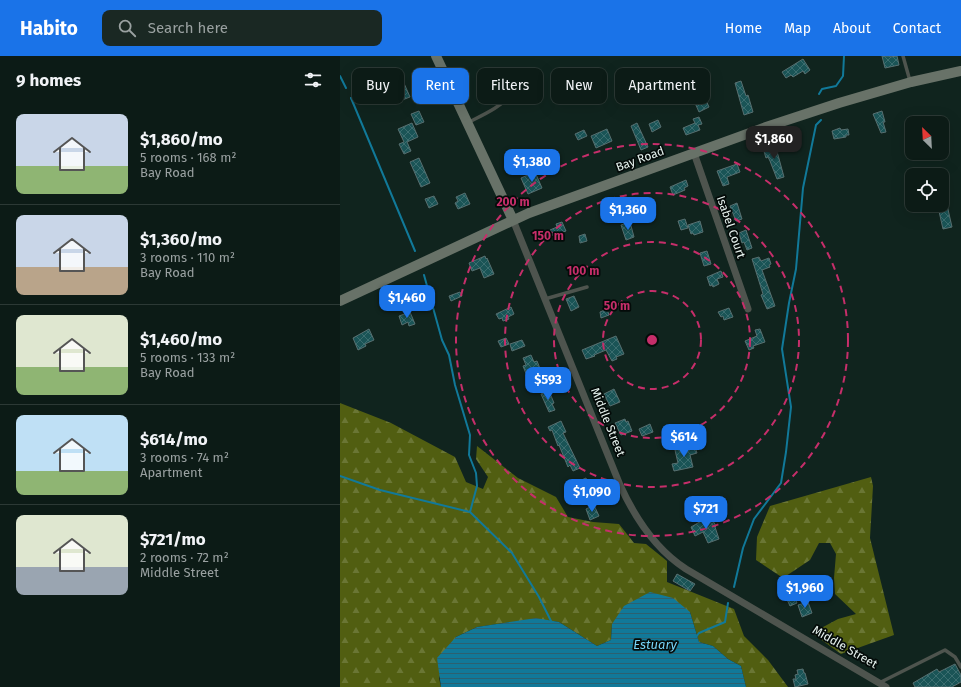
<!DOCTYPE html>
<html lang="en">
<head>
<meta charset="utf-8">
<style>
  body { margin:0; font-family:"Fira Sans",sans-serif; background:#1a2823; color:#f1f3f6; height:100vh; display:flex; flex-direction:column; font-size:15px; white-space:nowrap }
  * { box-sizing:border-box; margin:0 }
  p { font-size:13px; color:#9aa1a1 }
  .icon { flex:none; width:22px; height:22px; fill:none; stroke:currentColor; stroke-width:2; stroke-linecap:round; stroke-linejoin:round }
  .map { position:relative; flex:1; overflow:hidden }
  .panel { display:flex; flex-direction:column; background:#0c1b16; width:340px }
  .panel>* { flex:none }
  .banner { position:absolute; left:12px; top:12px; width:380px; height:36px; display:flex; gap:8px }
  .needle { width:26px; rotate:336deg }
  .buttons { position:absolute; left:565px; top:60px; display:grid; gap:8px }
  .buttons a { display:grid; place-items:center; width:44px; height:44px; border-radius:8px; background:#0c1b16; box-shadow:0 4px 16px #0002,0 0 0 1px #2c3935; font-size:20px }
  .price { position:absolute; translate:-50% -34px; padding:0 9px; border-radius:8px; background:#1a73e8; color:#fff; font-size:13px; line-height:26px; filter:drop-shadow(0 1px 2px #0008) }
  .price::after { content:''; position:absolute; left:50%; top:24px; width:12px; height:9px; margin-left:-6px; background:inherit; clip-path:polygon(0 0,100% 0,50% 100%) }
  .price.current { background:#222; color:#fff }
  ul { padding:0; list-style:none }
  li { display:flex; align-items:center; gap:12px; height:100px; padding:0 16px }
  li+li { border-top:1px solid #2c3935 }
  li span { display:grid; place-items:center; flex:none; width:112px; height:80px; border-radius:8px; color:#555 }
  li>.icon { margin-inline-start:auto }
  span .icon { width:48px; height:48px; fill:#fffc; stroke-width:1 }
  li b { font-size:17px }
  h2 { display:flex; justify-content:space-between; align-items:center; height:48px; padding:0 16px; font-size:17px }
  .chip { padding:0 14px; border-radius:8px; background:#0c1b16; box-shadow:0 4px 16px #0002,0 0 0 1px #2c3935; font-size:14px; line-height:36px }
  .chip.current { background:#1a73e8; color:#fff }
  header { display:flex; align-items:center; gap:24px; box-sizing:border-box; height:56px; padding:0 20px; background:#1a73e8; color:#fff }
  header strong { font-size:19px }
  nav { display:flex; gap:22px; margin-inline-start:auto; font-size:14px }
  .search { width:280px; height:36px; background:#1a2823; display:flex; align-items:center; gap:10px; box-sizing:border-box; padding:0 14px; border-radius:8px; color:#9aa1a1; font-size:15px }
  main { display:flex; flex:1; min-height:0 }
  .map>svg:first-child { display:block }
</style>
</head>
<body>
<header>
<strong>Habito</strong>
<div class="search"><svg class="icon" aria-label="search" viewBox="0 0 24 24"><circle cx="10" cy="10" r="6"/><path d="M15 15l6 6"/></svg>Search here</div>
<nav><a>Home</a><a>Map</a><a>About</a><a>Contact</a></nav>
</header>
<main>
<section class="panel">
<h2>9 homes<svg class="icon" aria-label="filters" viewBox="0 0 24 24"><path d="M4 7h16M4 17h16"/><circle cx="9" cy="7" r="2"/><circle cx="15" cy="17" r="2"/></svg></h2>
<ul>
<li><span style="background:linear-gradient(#c9d6e8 65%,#8fb573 0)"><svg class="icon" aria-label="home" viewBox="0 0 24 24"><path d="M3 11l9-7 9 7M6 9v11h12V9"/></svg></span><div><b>$1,860/mo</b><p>5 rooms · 168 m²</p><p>Bay Road</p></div></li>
<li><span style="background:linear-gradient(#c9d6e8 65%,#b9a48a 0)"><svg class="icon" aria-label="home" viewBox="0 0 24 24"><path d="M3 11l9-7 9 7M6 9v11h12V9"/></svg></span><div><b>$1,360/mo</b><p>3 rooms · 110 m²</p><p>Bay Road</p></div></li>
<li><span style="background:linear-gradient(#dfe7d0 65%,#8fb573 0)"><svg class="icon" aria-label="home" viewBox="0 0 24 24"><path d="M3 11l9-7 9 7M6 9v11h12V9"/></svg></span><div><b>$1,460/mo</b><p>5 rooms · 133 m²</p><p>Bay Road</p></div></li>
<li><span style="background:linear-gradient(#bfe0f5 70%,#8fb573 0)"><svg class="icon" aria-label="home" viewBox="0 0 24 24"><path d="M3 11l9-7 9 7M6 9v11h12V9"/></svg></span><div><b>$614/mo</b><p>3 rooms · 74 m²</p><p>Apartment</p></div></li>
<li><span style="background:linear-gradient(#dfe7d0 65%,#9aa5b1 0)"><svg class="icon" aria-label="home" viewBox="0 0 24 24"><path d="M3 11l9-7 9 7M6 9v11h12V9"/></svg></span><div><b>$721/mo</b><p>2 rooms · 72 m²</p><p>Middle Street</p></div></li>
</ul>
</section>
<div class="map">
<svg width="621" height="631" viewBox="0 0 621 631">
  <defs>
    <pattern id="forest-firs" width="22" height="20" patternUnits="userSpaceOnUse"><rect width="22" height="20" fill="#515e11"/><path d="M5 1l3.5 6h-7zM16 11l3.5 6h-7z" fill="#6a7634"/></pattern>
    <pattern id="water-rules" width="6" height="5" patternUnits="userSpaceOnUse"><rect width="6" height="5" fill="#117999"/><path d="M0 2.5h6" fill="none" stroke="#2c6170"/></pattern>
    <pattern id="building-cross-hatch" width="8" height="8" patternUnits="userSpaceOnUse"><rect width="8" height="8" fill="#1a5456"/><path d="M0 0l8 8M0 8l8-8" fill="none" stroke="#3b6d6f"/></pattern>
  </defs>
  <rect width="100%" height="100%" fill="#10241e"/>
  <path fill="url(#forest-firs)" d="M0,347L51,367L115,401L126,426L143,433L148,421L136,403L137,390L178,422L216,441L228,461L253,466L279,468L294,487L306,488L327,505V526L394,553L404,580L428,604L448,631H406L401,610L388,603L373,590L359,586L350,556L272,568L271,584L257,590L219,566L194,563L137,571L116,581L99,622L101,631H0Z
    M531,421L533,430L530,482L554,579L501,598L472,577L498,563L516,558L495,538L494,522L496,498L490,487H479L470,504L443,522L416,504L417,481L430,450Z"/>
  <path fill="url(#water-rules)" d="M310,536L333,542L350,556L359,586L373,590L388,603L401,610L406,631H101L97,602L116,581L137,571L196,562L219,566L257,590L271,584L272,568L284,550Z"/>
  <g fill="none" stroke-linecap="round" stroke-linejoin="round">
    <path stroke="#117999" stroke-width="2" d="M0,20L6,32
      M479,38L482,33L496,30L503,20L504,0
      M11,42L75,195
      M84,219L102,284L109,299L115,329L130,379L129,399L136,417L137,430L130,456
      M0,420L40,434L130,456L172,497L199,541L211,565
      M394,531L403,492L414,463L441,427L446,396L451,351L442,293L449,247L456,213L463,132L476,69L481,64
      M356,581L359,577L385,566L388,547"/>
  </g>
  <path fill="url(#building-cross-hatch)" stroke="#576f70" d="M542,0H550V1L557,0L559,9L545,12Z
    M463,3L470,14L465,18L463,15L453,21L451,19L446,22L442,16Z
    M48,17L54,27L45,31L40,21Z
    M185,19L190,30L197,27L202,37L196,39L195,38L185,42L176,23Z
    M63,25L70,41L62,44L55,29Z
    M401,25L406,40L408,39L413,56L404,59L395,27Z
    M165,29L168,34L163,36L164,39L150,46L146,38Z
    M365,42L369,51L359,56L355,47Z
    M79,55L84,66L76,69L71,58Z
    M542,55L545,66H543L546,76L541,77L533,58Z
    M359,61L362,68L358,69L360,74L346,79L343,72L355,67L353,63Z
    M318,64L321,71L312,76L309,68Z
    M72,67L78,81L67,86L71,95L64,98L59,88L64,86L58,73Z
    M297,67L308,91L301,94L291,70Z
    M500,72L501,74L508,73L509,79H506V81L494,83L492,75Z
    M267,73L272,85L256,92L251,80Z
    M244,74L247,80L238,84L235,78Z
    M435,88L444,121L437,123L430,105L428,101L426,102L423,92Z
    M79,102L90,127L81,131L70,106Z
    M397,108L400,116L387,121L389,128L383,130L377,115Z
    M195,116L202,132L188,138L181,122Z
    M346,124L348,130L344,132L345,134L333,139L330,131Z
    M125,137L130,148L118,153L115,147L118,145L116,141Z
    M94,140L98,148L89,152L85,143Z
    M295,144L297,150L288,154L286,147Z
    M397,147L402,163L396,165L390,150Z
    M607,149L612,171L603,173L598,151Z
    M345,163L348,172L341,174L338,165Z
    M360,165L363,176L354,179L353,177L351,178L348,169Z
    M222,166L226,175L223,176V178H222L223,182L218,184L215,179L213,180L210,174L217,171L216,168Z
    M290,166L294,181L286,184L281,169Z
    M406,174L412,192L407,194L404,186L402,187L399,177Z
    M245,178L247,185L240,187L239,180Z
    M367,195L371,208L364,210L360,197Z
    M145,200L146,203L147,202L154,218L144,222L140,212L132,215L129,207Z
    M419,201L421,205L429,202L431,208L429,209L430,211L422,214L435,250L427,253L421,239L423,238L412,203Z
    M381,215L383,221L377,223L379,228L373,231L372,229L370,230L367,221Z
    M120,236L122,240L111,245L109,240Z
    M234,240L239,251L231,255L226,243Z
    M171,251L174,258L168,261L169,263L163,265L162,262L159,263L156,258Z
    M389,252L393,261L384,264L383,260L381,261L378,256Z
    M267,253L269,259L261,262L260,256Z
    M70,256L75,268L69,270L68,266L62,269L59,260Z
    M29,273L34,284L25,288L26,290L18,294L13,282Z
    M420,273L425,286L413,290L414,292L409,294L405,285L417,280L415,274Z
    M276,280L284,298L276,301L277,303L272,305L266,294L254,299L255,300L246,303L242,294Z
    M166,282L169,288L161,291L158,285Z
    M182,284L185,290L172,295L170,288Z
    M191,299L194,306L197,305L203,320L189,325L183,310L186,309L183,302Z
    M274,333L280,346L270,350L264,338Z
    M209,335L214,347L212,348L215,354L209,356L201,338Z
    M285,363L286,366L288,365L292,375L281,379L275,367Z
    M221,365L226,376L223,377L240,412L233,415L230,409L228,411L219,389L218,390L212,374L210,375L208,371Z
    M310,368L313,376L302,380L299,373Z
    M349,390L350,392L355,391L357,397L350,399L353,411L334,415L332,408L338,407L335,394Z
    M246,422L249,430L243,432L239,425Z
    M254,449L259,460L250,464L246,453Z
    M370,460L376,470L375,471L379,483L368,487L363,476L355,480L351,471Z
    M337,518L355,528L350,535L333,525Z
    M452,536L457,547L450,550L445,539Z
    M468,546L472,557L462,561L458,549Z
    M615,608L621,619V626L612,631H575L573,627L597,613L599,616Z
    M463,613L464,617H465L468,628L455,631L453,623H456L455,619L458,618L457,614Z"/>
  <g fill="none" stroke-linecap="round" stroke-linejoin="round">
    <path stroke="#4e544e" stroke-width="3.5" d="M563,0L570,25
      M129,66C145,58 161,51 174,36
      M205,243L247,231
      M539,627L605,594L615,601L621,611"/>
    <path stroke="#4e544e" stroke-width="7" d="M354,97L408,253
      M173,164L280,429C295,462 315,493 346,513L546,631"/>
    <path stroke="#687268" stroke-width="10" d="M96,0L173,164
      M0,245L189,157L426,71L499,47L571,26L621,15"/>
  </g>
  <g fill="none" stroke="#c62e6a" stroke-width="2" stroke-dasharray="7 5">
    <circle cx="312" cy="284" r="49"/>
    <circle cx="312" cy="284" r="98"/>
    <circle cx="312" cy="284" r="147"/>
    <circle cx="312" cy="284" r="196"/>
  </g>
  <g text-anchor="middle" stroke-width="3.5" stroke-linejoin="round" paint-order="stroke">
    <g font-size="12" fill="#e8f4f0" stroke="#040b09">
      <text transform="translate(300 103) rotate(-20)" y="4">Bay Road</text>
      <text transform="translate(391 171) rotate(71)" y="4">Isabel Court</text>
      <text transform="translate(268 366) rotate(68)" y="4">Middle Street</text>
      <text transform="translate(505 591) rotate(30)" y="4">Middle Street</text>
    </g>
    <g font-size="13" font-style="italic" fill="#76d4f8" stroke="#040b09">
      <text x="315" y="593">Estuary</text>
    </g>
  </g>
  <circle cx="312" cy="284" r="6" fill="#c62e6a" stroke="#040b09" stroke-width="2"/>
  <g font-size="12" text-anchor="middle" font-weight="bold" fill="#c62e6a" stroke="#040b09" stroke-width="3.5" stroke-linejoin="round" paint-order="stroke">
    <text x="173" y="150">200 m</text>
    <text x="208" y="184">150 m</text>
    <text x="243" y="219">100 m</text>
    <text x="277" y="254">50 m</text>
  </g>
</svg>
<div class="buttons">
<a><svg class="needle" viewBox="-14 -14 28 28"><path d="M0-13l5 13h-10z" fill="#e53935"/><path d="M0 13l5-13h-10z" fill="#9aa1a1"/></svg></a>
<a><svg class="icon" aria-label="locate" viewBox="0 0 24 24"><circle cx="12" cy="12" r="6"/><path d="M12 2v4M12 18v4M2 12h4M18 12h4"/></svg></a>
</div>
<b class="price current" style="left:434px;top:104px">$1,860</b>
<b class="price" style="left:192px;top:127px">$1,380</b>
<b class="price" style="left:288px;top:175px">$1,360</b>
<b class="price" style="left:67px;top:263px">$1,460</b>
<b class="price" style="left:208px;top:345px">$593</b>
<b class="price" style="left:344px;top:402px">$614</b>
<b class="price" style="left:252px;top:457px">$1,090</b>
<b class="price" style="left:366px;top:474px">$721</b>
<b class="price" style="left:465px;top:553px">$1,960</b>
<div class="banner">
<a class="chip">Buy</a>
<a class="chip current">Rent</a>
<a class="chip">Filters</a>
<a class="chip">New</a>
<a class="chip">Apartment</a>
</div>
</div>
</main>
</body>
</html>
